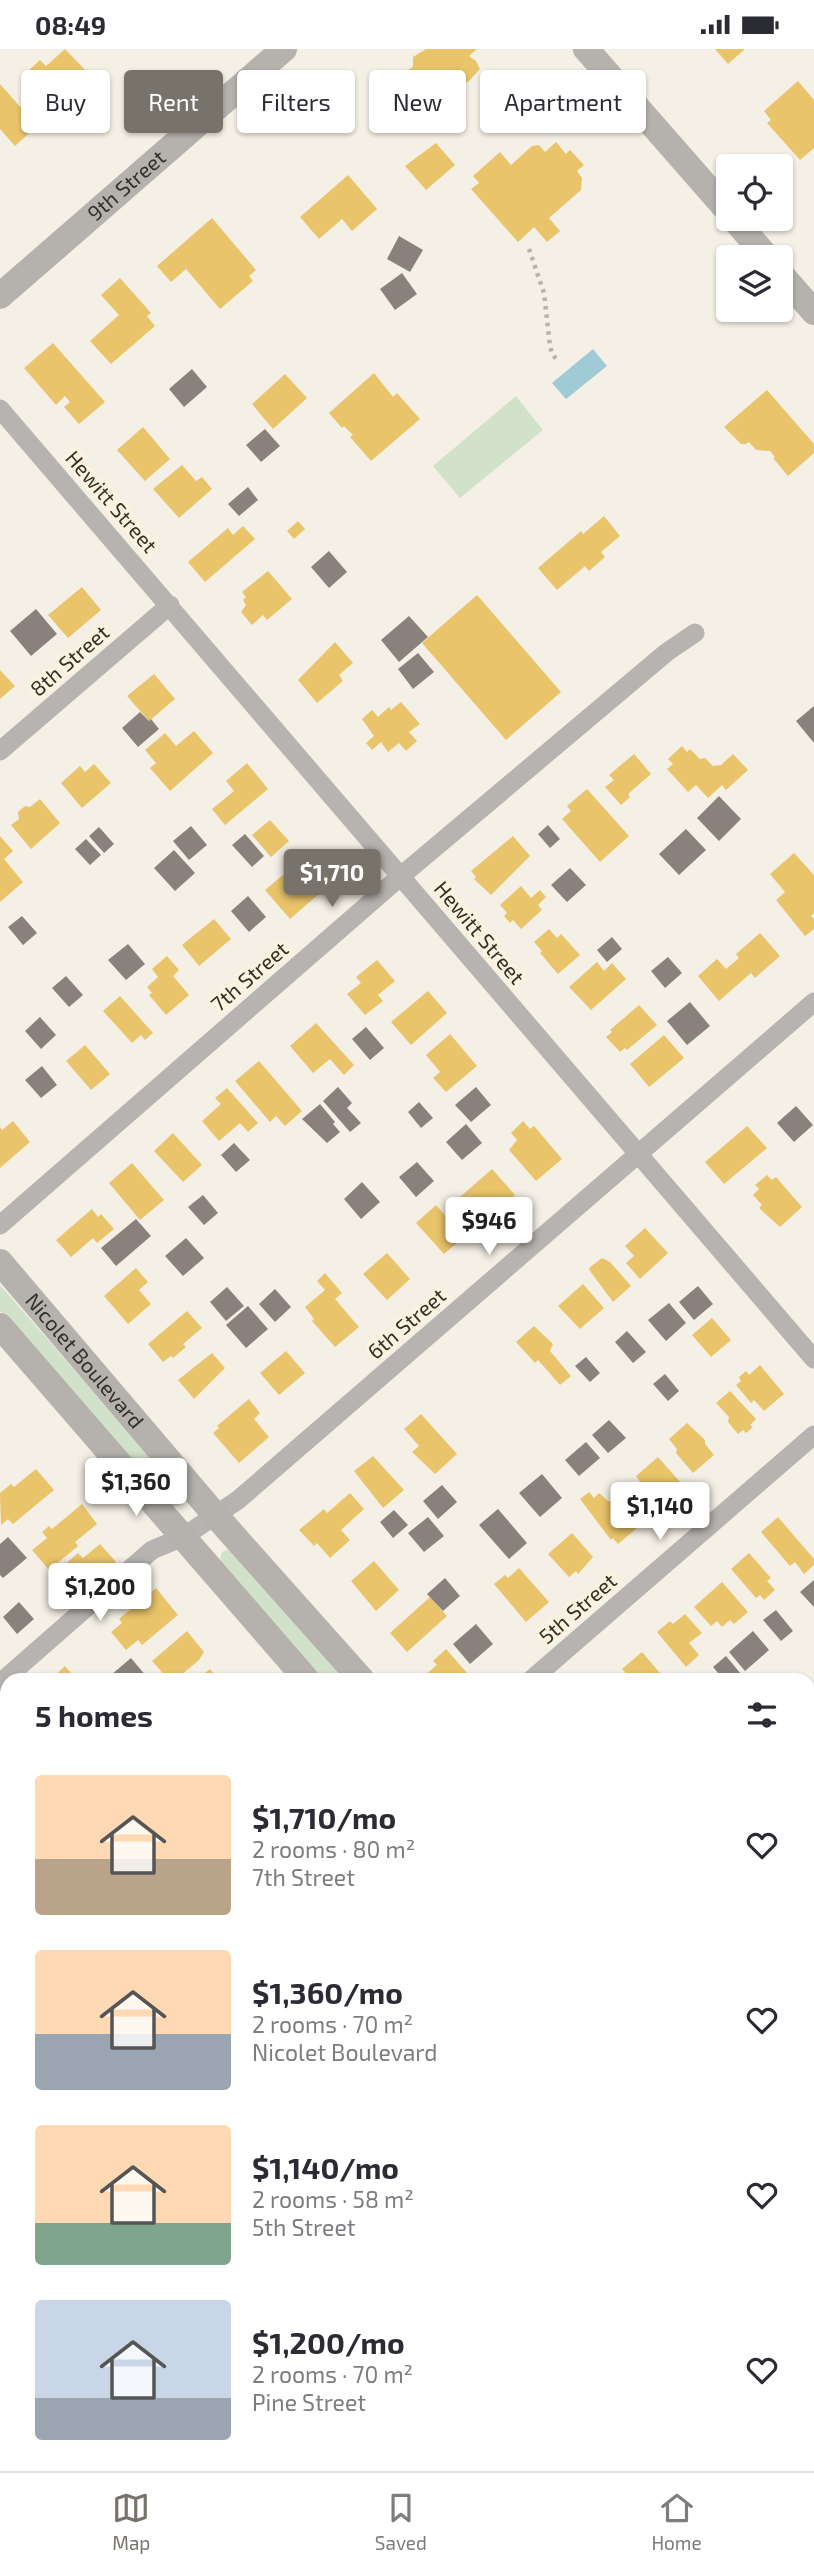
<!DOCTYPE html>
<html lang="en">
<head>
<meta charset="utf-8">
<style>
  body { margin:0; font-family:"Exo 2",sans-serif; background:#f7f7f7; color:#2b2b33; height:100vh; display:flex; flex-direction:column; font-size:26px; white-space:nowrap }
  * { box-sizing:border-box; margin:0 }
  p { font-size:23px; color:#7c7c81 }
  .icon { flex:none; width:38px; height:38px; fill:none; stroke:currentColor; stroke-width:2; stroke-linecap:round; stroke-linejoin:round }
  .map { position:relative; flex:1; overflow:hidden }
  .details { position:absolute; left:0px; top:1624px; width:816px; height:798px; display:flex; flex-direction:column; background:#fff; border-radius:21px 21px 0 0; box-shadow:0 2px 5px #0004 }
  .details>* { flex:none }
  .hud { position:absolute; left:21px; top:21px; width:774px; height:63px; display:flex; gap:14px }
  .tools { position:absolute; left:716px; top:105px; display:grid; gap:14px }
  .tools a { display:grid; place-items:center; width:77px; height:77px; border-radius:7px; background:#fff; box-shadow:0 2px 5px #0004; font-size:35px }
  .price { position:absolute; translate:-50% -60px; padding:0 16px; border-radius:7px; background:#fff; color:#222; font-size:23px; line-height:46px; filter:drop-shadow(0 2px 4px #0008) }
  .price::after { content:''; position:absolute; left:50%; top:42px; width:21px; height:16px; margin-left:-10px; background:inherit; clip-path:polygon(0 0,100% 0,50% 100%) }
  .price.current { background:#77736b; color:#fff }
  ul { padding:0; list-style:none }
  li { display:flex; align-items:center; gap:21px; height:175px; padding:0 35px }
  li span { display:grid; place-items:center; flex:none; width:196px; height:140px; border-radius:7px; color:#555 }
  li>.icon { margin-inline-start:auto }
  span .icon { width:84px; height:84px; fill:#fffc; stroke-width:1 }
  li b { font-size:30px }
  h2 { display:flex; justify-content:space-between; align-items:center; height:84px; padding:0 35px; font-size:30px }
  .tag { padding:0 24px; border-radius:7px; background:#fff; box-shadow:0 2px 5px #0004; font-size:24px; line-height:63px }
  .tag.current { background:#77736b; color:#fff }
  .status { display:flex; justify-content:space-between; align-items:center; height:49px; padding:0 35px; background:#fff; direction:ltr }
  .status svg { height:19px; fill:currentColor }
  .menu { display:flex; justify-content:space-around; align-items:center; height:98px; border-top:2px solid #e1e1e2; background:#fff; font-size:19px; color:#7c7c81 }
  .menu a { display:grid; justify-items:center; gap:4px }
  .menu .current { color:#77736b }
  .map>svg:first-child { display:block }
</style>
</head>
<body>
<div class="status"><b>08:49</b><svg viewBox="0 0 49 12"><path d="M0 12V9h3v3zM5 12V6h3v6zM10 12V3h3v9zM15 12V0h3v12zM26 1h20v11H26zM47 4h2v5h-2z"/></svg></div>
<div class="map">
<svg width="814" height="2422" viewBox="0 0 814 2422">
  <rect width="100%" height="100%" fill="#f5f0e6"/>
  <path fill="#f0e8d5" d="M809,2253L814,2256V2361L809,2366Z"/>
  <path fill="#f0e3d7" d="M0,2167L7,2168V2237L0,2235Z
    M0,2269L7,2272V2415H119L136,2422H0Z
    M257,2415H474L484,2422H327L304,2416Z"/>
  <path fill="#d2e1ca" d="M516,347L543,381L460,449L433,417Z
    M0,1236L183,1445L180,1456L171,1458L0,1262Z
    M226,1501L233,1502L344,1631H320L219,1514L222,1503Z"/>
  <path fill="#a1cad7" d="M593,300L607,317L566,350L552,334Z"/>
  <path fill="#e9c46a" d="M65,0L94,30L56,64L48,55L51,52L26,24L40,11L46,17Z
    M426,0H477L469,7L476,12L480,20L468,33H465L437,57L408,21L413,18V8Z
    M715,0H745L728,15Z
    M798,32L814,51V99L800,111L767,74L771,71L764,62Z
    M0,35L37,77L15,97L0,80Z
    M556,93L566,105L570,101L584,116L577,122L582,129L581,141L549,169L560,182L547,193L534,178L518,193L471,140L479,134L473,127L500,103L511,116L532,97L539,96L545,103Z
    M436,94L455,116L426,141L405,117Z
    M348,126L377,160L352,182L342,170L319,190L300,168Z
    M212,169L256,221L249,227L253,232L220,260L186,220L171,233L157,217Z
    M120,229L151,264L147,267L155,277L111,315L90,292L119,266L101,246Z
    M53,294L105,353L79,375L64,358L70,353L65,347L56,356L24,319Z
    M374,324L393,348L397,344L420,370L371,412L350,388L353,386L344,377L342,379L329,364Z
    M285,325L307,349L273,380L252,355Z
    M767,341L814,395V404L788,427L773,409L775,408L770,402L756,401L749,393L746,395H741L724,378Z
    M143,378L170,410L145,432L117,401Z
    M182,416L196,432L202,428L212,440L179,469L153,440Z
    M604,467L620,487L601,503L605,508L589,522L585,517L557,541L538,519L581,482L583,485Z
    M298,472L305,480L294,490L287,482Z
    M243,477L255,490L205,533L188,513L228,479L233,486Z
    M268,522L292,550L267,571L263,566L252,576L241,563L246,556L243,551L246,548L242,543Z
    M82,538L101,561L68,589L48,566Z
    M477,546L561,643L506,691L422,594Z
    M335,593L353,614L339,626L343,632L317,654L298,631Z
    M0,621L15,637L0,650Z
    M154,625L175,650L149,672L127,647Z
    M401,653L420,675L409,683L417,692L406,702L399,694L388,703L381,693L372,701L366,694L374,687L362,670L372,661L378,668L389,658L391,661Z
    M194,682L213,704L170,742L150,719L156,714L145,701L165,684L176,697Z
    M682,697L687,703L690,700L700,710L705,709L713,717L721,716L733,705L748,721L726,741L722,736L708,749L696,736L688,743L667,720L673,715L668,710Z
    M634,705L651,725L628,745L630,748L621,756L605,738L614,731L609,726Z
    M247,714L268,740L225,776L212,760L234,742L226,732Z
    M94,715L111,734L82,759L61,734L80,717L85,723Z
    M587,740L629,787L600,813L562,770L571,762L567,757Z
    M40,750L60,774L31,800L11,776L19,770L18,763L25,757L30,758Z
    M270,771L289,792L271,808L252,786Z
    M0,787L13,802L4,810L23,833L0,853Z
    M513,787L530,807L491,846L474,830L476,828L471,822Z
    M794,804L814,826V864L811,867L814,870V880L805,887L776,851L785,843L770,825Z
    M308,816L327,838L290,870L265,841L283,826L288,833Z
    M521,837L531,849L540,841L546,848L538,856L542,861L521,880L513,871L510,874L504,867L507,864L500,856Z
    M214,870L231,890L199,917L182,896Z
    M549,880L557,889L561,885L580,906L558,925L540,904L542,902L534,893Z
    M760,884L780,907L755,929L751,924L719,952L698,927L717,910L726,920L739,909L736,905Z
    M167,907L179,921L173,927L189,946L166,966L149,946L152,944L147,938L158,928L152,920Z
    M377,911L395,932L378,946L383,952L365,966L347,945L361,934L356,928Z
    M597,913L604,922L612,914L626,930L591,961L569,938Z
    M428,942L447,964L411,996L391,973Z
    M120,947L153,984L145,991L141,986L132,994L103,962Z
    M639,956L657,976L627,1001L625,999L620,1003L606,988L612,983L610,981Z
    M316,974L354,1016L344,1026L330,1010L313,1024L290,997Z
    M450,985L477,1017L446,1043L433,1029L440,1023L426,1006Z
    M664,986L684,1009L649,1038L630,1015Z
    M85,996L110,1025L91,1041L66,1012Z
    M259,1012L302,1062L285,1077L276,1067L270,1073L235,1032Z
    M227,1039L258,1074L248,1083L240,1074L219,1092L202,1072L221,1055L215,1049Z
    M13,1072L30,1093L0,1119V1078L2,1081Z
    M523,1072L530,1080L534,1077L562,1110L536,1132L509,1101L517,1091L511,1084Z
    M747,1077L767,1099L724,1135L705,1113Z
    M173,1084L202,1116L183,1133L154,1102Z
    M132,1114L164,1151L140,1171L109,1134Z
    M492,1120L515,1146L483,1174L460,1148Z
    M767,1126L772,1131L776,1128L802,1158L780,1178L759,1159L762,1156L753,1146L759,1140L755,1136Z
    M436,1156L464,1188L444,1205L416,1174Z
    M92,1160L98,1168L101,1165L114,1180L97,1194L93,1189L71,1208L56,1191Z
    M645,1179L668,1204L640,1230L626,1214L634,1207L625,1197Z
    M387,1204L410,1230L387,1251L363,1225Z
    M602,1209L610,1213L631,1237L613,1253L590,1222L589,1219Z
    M136,1219L148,1233L139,1241L151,1255L128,1275L104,1247Z
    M325,1224L342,1244L335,1250L359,1278L335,1298L312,1272L314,1270L305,1258L325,1241L317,1232Z
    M583,1235L604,1259L580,1280L558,1257Z
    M187,1262L202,1279L183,1295L186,1298L173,1309L171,1307L163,1313L148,1295Z
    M712,1269L731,1291L711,1308L692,1286Z
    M534,1277L553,1295L550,1302L571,1327L560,1336L538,1311L535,1314L516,1293Z
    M286,1302L305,1324L279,1346L260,1324Z
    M212,1304L225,1319L194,1350L178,1331Z
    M760,1316L784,1345L764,1362L754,1351L751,1354L736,1336L741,1332L739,1328L746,1322L749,1326Z
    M730,1342L756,1370L750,1376L753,1378L746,1384L743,1381L738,1385L728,1373L729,1368L716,1354Z
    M249,1350L260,1364L254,1370L269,1388L239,1414L213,1384L219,1379L217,1377Z
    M421,1365L457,1405L435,1425L412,1403L419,1397L404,1380Z
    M687,1374L705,1391V1395L714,1406L693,1424L676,1404L677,1400L669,1390Z
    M373,1407L404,1441L383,1459L354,1422Z
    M658,1408L688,1442L666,1461L652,1444L649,1446L636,1427Z
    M36,1420L54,1441L13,1475L8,1470L1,1476L0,1444L11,1435L14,1438Z
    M589,1443L594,1449L599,1444L608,1452H618L637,1479L618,1495L613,1489L611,1491L580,1450Z
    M350,1444L364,1460L341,1481L350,1491L330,1509L317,1494L314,1497L299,1481L324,1460L327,1464Z
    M82,1455L97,1475L75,1493L78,1497L49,1521L32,1501L47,1489L42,1483L49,1477L52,1480Z
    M778,1468L814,1510V1516L804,1525L795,1513L790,1517L761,1483Z
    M572,1484L593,1508L578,1525L576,1522L569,1528L548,1505Z
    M100,1495L116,1513L71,1546L59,1532L70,1523L64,1516L78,1504L83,1509Z
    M749,1504L771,1529L767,1532L775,1541L764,1551L760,1546L756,1549L731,1520Z
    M374,1512L399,1541L376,1562L351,1532Z
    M519,1519L549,1553L526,1573L494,1535L505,1526L508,1529Z
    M722,1533L748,1563L734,1575L730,1571L722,1578L717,1572L711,1577L694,1558Z
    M156,1539L178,1566L142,1596L138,1591L126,1601L111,1583L122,1574L119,1570Z
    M430,1548L447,1567L407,1603L390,1584Z
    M685,1565L702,1584L689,1594L699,1606L686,1618L657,1583L670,1572L673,1575Z
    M187,1582L204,1603L199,1611L175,1631H169L152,1612Z
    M446,1600L467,1624L458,1631H419L437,1616L433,1612Z
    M642,1603L666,1631H632L622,1620Z
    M65,1617L77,1631H50Z
    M210,1620L219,1631H196Z
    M0,1693L7,1701V1750L0,1742Z
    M7,1975V2015L0,2007V1981Z
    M814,1997V2033L808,2037V2002Z"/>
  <path fill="#457b9d" d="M690,2415H737L729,2422H696Z"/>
  <path fill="#8a817c" d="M399,187L423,201L410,223L387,210Z
    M402,224L417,245L395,261L380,240Z
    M192,320L207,338L184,358L169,340Z
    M265,380L280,397L261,413L246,396Z
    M248,438L258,451L239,467L228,455Z
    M329,502L347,523L329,539L311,518Z
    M36,560L57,585L31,607L10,582Z
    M409,567L428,588L399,613L381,591Z
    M418,604L434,623L413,640L398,620Z
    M814,657V694L796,672Z
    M140,663L149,672L151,670L159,680L138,698L122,679Z
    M719,747L741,770L719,792L697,769Z
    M548,776L560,790L550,799L538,785Z
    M191,777L207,796L189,811L173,792Z
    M99,778L114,795L104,804L89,787Z
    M686,780L706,801L679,826L659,805Z
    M245,785L264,807L252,818L232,796Z
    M86,790L101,806L90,816L75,800Z
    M174,801L195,824L175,842L154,819Z
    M570,819L586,836L567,853L551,836Z
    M248,847L266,868L249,883L231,862Z
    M22,867L37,884L23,896L8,878Z
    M612,888L622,900L607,913L597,901Z
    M128,895L145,915L126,931L108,911Z
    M668,908L682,924L665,939L651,922Z
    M66,927L83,946L69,958L52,939Z
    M690,953L710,977L687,996L667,972Z
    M40,968L56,986L41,1000L25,982Z
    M366,978L384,999L370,1011L352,990Z
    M42,1017L57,1036L41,1049L25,1031Z
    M338,1038L352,1054L347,1059L361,1074L350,1083L323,1052Z
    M476,1038L491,1056L471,1073L455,1056Z
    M419,1053L433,1069L421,1079L408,1063Z
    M320,1055L335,1073L333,1075L340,1083L327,1094L302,1070Z
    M796,1057L813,1076L794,1093L777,1074Z
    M466,1075L482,1094L462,1111L446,1093Z
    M234,1094L250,1111L236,1123L221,1106Z
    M417,1113L434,1132L416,1148L399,1128Z
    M362,1133L380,1153L361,1170L344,1150Z
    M203,1146L218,1164L204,1176L188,1158Z
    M136,1170L151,1187L116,1217L101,1199Z
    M186,1189L204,1209L183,1227L165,1207Z
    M698,1237L713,1255L694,1271L679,1253Z
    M227,1238L244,1257L226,1272L210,1253Z
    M275,1240L291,1258L275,1273L259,1255Z
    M669,1254L686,1274L666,1292L648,1271Z
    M248,1257L268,1280L246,1299L226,1276Z
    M627,1282L646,1303L633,1314L615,1293Z
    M586,1308L600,1324L590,1333L575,1317Z
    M665,1325L679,1342L668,1352L653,1335Z
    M609,1371L626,1389L608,1404L592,1386Z
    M586,1393L600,1409L579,1427L565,1411Z
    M542,1425L562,1449L540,1468L519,1444Z
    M442,1436L457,1453L438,1470L423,1452Z
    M498,1460L527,1494L509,1510L479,1476Z
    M394,1461L408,1476L393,1489L380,1473Z
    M428,1468L444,1487L424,1503L408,1484Z
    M8,1488L27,1509L3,1529L0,1526V1495Z
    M445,1529L460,1547L443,1562L427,1545Z
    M814,1531V1558L800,1543Z
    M19,1553L34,1570L17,1585L3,1568Z
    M776,1561L793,1582L781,1592L763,1571Z
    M476,1575L493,1595L470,1615L453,1595Z
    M753,1582L769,1601L745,1622L729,1603Z
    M726,1607L741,1625L734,1631H724L713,1618Z
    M131,1609L147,1628L143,1631H105Z
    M0,1931L7,1940V1949L0,1955Z
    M0,2267L7,2269V2351L0,2349Z
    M64,2416L93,2419L92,2422H63Z"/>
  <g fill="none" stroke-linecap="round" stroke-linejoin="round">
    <path stroke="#b5b3af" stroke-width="4.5" stroke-dasharray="3.5 5" stroke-linecap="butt" d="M529,200L544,244L550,297L552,305L558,312"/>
    <path stroke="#b6b3b0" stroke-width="10" d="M808,2383L814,2379
      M421,2422L422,2415
      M764,2422L771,2415"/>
    <path stroke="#b6b3b0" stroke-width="19" d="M0,360L814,1310
      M0,702L170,556
      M0,1176L401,827L667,603L695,584
      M531,1631L814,1386
      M0,1634L152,1501L183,1488L238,1451L814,953
      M808,1773L814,1768
      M0,2100L7,2092"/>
    <g stroke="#b5b1ad" stroke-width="26">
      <path d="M586,0L728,162"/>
      <path d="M734,170L767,208"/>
      <path d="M780,224L814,263"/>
      <path id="s1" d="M0,247L284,0"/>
      <path id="s2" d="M0,1213L216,1467L362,1631"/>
      <path d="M0,1277L307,1631"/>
      <path d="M0,2133H7"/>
      <path d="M808,2151L814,2158"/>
      <path d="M808,2215L814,2220"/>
    </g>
    <defs>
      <path id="rail" d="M0,2244L7,2246
        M0,2261L7,2263
        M149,2415L184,2422
        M512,2415L520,2422"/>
    </defs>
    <use href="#rail" stroke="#b0ada7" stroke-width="8"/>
    <use href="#rail" stroke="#fbf3e0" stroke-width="5" stroke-dasharray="16" stroke-linecap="butt"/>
  </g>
  <g text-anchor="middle" stroke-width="7" stroke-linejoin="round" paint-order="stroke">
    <g font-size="21" fill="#333029" stroke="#fbf3e0">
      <text dy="7" stroke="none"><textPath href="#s1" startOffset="168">9th Street</textPath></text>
      <text transform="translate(111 453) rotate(49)" y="7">Hewitt Street</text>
      <text transform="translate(70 612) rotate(-41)" y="7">8th Street</text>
      <text transform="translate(479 884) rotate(50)" y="7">Hewitt Street</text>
      <text transform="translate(250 928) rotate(-41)" y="7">7th Street</text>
      <text transform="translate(407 1275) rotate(-41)" y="7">6th Street</text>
      <text dy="7" stroke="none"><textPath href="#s2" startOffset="130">Nicolet Boulevard</textPath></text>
      <text transform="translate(578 1560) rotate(-41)" y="7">5th Street</text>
    </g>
  </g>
</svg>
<div class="tools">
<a><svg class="icon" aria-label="locate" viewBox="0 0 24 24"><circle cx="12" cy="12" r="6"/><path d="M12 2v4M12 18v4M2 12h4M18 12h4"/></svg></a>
<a><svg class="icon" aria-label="layers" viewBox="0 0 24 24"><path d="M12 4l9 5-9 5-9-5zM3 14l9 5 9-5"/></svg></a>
</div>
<b class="price current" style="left:332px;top:860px">$1,710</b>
<b class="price" style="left:489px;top:1208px">$946</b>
<b class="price" style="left:136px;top:1469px">$1,360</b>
<b class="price" style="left:660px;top:1493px">$1,140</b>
<b class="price" style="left:100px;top:1574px">$1,200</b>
<div class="hud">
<a class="tag">Buy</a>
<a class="tag current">Rent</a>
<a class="tag">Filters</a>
<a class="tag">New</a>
<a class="tag">Apartment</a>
</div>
<section class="details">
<h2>5 homes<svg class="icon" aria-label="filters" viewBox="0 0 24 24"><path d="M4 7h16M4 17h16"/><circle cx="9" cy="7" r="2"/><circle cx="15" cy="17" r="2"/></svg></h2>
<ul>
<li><span style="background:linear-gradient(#ffd9b3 60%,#b9a48a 0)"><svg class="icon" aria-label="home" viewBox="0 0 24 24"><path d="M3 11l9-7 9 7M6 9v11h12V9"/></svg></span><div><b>$1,710/mo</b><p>2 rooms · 80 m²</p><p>7th Street</p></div><svg class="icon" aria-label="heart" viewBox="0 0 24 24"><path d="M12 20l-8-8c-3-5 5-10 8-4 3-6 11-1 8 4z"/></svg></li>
<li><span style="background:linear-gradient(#ffd9b3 60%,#9aa5b1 0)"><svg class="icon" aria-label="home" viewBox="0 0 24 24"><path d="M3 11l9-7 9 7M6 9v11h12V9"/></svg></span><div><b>$1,360/mo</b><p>2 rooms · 70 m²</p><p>Nicolet Boulevard</p></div><svg class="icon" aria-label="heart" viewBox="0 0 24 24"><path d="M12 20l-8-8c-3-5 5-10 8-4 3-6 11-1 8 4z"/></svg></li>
<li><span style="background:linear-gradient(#ffd9b3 70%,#7fa58c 0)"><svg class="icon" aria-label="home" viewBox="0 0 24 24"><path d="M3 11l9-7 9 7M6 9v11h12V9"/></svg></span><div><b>$1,140/mo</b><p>2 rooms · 58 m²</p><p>5th Street</p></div><svg class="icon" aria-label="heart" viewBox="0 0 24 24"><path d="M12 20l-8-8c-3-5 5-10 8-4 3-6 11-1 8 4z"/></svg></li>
<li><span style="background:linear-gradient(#c9d6e8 70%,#9aa5b1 0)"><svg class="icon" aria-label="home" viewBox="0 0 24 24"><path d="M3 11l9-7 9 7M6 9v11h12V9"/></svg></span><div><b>$1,200/mo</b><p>2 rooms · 70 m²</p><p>Pine Street</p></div><svg class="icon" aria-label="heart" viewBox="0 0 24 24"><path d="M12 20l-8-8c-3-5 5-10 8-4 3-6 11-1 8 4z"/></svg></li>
</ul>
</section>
</div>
<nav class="menu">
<a class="current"><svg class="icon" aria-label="map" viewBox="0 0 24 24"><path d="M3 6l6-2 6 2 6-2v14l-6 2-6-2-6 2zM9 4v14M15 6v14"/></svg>Map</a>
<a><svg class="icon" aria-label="saved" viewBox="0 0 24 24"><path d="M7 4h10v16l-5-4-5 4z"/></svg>Saved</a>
<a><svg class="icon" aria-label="home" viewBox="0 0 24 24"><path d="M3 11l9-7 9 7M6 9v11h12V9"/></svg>Home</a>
</nav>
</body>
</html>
